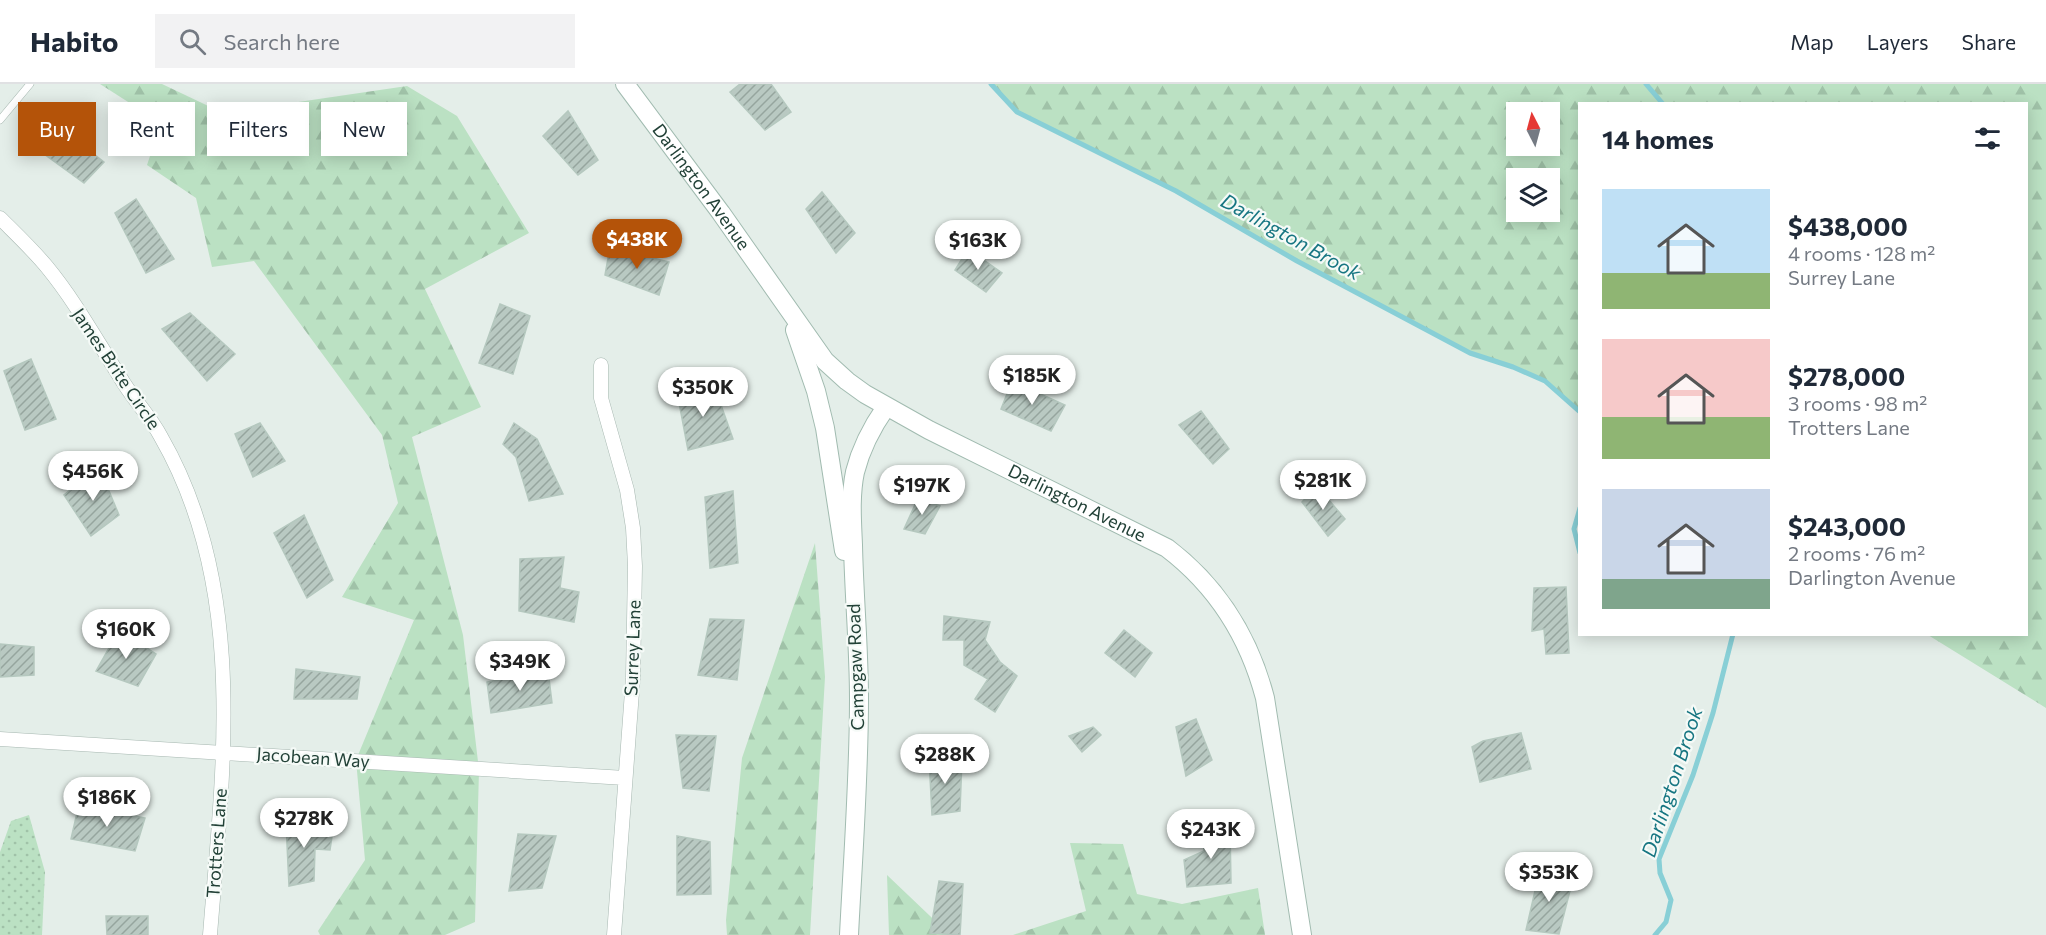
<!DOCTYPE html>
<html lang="en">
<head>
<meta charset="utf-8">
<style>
  body { margin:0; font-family:Commissioner,sans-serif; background:#f2f2f3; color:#1f2937; height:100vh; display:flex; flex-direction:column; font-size:22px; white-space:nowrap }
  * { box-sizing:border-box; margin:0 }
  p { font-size:20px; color:#747a83 }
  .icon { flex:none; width:33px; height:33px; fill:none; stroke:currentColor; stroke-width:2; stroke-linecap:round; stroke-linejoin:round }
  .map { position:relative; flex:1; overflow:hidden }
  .side { position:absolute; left:1578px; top:18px; width:450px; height:534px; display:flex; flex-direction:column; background:#fff; border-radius:0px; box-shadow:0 3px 15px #0003 }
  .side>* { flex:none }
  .banner { position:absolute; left:18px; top:18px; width:570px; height:54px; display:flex; gap:12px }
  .needle { width:39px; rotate:354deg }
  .fabs { position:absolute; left:1506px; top:18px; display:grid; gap:12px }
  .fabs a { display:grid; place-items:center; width:54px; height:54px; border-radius:0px; background:#fff; box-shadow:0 3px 15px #0003; font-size:30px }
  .price { position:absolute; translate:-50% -51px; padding:0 14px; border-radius:21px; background:#fff; color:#222; font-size:20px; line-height:39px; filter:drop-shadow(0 2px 3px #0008) }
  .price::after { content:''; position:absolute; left:50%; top:36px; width:18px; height:14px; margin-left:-9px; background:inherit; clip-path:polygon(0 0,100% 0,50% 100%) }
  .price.active { background:#b45309; color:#fff }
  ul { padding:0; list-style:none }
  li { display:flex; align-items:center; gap:18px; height:150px; padding:0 24px }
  li span { display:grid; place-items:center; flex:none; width:168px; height:120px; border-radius:0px; color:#555 }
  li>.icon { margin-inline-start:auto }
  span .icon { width:72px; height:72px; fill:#fffc; stroke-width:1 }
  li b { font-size:26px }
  h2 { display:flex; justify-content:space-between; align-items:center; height:72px; padding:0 24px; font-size:26px }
  .chip { padding:0 21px; border-radius:0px; background:#fff; box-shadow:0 3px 15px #0003; font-size:21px; line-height:54px }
  .chip.active { background:#b45309; color:#fff }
  header { display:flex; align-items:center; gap:36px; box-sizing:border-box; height:84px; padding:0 30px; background:#fff; border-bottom:2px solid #e0e1e3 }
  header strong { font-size:28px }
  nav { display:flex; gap:33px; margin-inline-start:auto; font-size:21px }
  .search { width:420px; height:54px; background:#f2f2f3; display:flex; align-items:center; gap:15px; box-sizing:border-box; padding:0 21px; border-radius:0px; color:#747a83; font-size:22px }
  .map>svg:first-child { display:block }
</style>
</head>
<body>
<header>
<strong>Habito</strong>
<div class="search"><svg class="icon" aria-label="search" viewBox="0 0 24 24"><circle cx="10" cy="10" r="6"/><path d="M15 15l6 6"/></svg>Search here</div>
<nav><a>Map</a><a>Layers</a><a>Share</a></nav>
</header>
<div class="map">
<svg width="2046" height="851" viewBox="0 0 2046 851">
  <defs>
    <pattern id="forest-firs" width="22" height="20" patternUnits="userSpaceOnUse" patternTransform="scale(1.5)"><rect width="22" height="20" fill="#bbe1c3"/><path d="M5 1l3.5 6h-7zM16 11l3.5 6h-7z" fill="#a0c2a8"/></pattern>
    <pattern id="park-dots" width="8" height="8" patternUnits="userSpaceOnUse" patternTransform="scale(1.5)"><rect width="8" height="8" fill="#bbe1c3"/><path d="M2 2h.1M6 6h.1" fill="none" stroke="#a0c2a8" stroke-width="1.8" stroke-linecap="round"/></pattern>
    <pattern id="building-hatch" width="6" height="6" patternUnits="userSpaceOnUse" patternTransform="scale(1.5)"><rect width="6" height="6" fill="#b9c9c2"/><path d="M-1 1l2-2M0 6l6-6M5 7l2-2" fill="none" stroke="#96a59e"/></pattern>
  </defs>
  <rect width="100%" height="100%" fill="#e4eee9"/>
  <path fill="url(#forest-firs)" fill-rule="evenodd" d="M100,0H162L223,29L407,2L457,32L529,149L425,205L481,323L412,353L463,551L479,686L475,838L445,851H320L318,847L365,776L356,676L414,536L342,513L398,419L382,351L254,177L212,183L196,114L147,81L161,39Z
    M991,0H2046V624L1928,551L2026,550V20H1580L1579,328L1545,297L1513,283L1470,269L1297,177L1176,107L1017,28ZM1550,28V62H1516V28ZM1550,94V128H1516V94Z
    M815,459L825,593L810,851H727L726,836L742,674Z
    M1070,759L1123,760L1137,810L1182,820L1258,804L1265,851H1013L1086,827Z
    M887,791L950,851H889Z"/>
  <path fill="url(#park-dots)" d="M29,731L45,788L42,851H0V768L11,737Z"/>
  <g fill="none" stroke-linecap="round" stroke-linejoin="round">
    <path stroke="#88cfd6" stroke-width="5" d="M991,0L1017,28L1176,107L1297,177L1470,269L1513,283L1545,297L1580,328
      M1646,0L1663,20
      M1580,424L1574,445L1580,469
      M1655,851L1666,838L1671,816L1660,789L1659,775L1693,691L1713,629L1733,550"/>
  </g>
  <path fill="url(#building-hatch)" stroke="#b5c8bf" stroke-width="1.5" d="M740,0H771L791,28L765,46L730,8Z
    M568,27L598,76L578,91L543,52Z
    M48,34L104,78L84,99L33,62Z
    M822,108L855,149L836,169L806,125Z
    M136,115L174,175L146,189L115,129Z
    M610,163L669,178L659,211L605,191Z
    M968,165L1002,189L986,208L955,186Z
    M500,220L530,232L513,290L479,279Z
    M190,229L235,270L207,297L162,245Z
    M31,275L56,335L25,346L4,287Z
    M1012,297L1065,321L1051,347L1001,325Z
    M714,301L733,355L688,366L677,308Z
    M1201,327L1229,365L1213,380L1179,341Z
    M260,339L285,377L253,393L235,350Z
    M514,339L537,355L563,410L529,417L516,373L503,360Z
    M99,383L119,431L91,452L64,411Z
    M1317,402L1345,435L1328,452L1302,418Z
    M733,407L738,479L710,484L705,413Z
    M918,414L940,422L925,450L904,445Z
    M304,431L333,496L307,514L274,449Z
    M564,473L560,504L579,508L574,538L519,527L520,475Z
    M1566,503L1569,569L1546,570L1544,545L1532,547L1534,504Z
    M944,532L990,538L985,556L1000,578L1017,592L995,628L975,615L988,595L964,581V556H943Z
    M710,535L744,536L737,596L698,591Z
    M119,546L156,570L138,602L96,587Z
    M1124,546L1152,569L1135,593L1105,569Z
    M0,560L34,563V591L0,593Z
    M296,585L360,593L357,615H294Z
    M548,586L552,619L491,629L487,598Z
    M1196,635L1212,676L1186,692L1176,643Z
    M1093,643L1101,651L1082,668L1069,652Z
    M1521,649L1531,685L1480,698L1472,663L1483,657Z
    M676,651L716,652L709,707L683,704Z
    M929,674L962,675L960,727L932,731Z
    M79,720L145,734L135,767L71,755Z
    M314,733L317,749L333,746L330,766L315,765L314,797L289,802L286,739Z
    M1230,743L1231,799L1187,803L1184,776L1204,767L1203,746Z
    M518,750L556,752L542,804L509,807Z
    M677,752L710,758L711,810L677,811Z
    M1540,785L1573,795L1559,850L1526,846Z
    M939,797L963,800L960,851L930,849Z
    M106,832H148V851H107Z"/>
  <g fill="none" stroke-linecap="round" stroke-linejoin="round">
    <defs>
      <path id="service" d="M0,36L30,0"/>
      <path id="minor" d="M0,134C16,150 33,166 47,183C75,217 97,257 120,293C132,314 150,332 161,353C248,504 223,685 210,851
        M601,281V314L627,406L633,444L635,482L633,594L614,851
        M0,655L625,694"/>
      <g id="secondary">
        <path id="s1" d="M625,0L721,129L825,277L847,297L865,310L929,346L1167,464C1217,502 1249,553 1265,614L1302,851"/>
        <path d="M795,246L816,307L825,344L844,467"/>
        <path d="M849,851C853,772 859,694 859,615C859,563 854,512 853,461C852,437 850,412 855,388C861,364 872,343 886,323"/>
      </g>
    </defs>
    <use href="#service" stroke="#a6b7b0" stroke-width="8"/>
    <use href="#minor" stroke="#a6b7b0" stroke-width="15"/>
    <use href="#secondary" stroke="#a1bbb0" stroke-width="20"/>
    <use href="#service" stroke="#fff" stroke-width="7"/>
    <use href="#minor" stroke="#fff" stroke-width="14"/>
    <use href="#secondary" stroke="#fff" stroke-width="18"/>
  </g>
  <g text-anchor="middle" stroke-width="4.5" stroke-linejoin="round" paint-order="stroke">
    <g font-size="18" fill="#224137" stroke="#f5faf7">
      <text dy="6" stroke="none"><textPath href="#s1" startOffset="128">Darlington Avenue</textPath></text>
      <text transform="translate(116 285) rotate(56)" y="6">James Brite Circle</text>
      <text dy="6" stroke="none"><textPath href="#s1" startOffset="632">Darlington Avenue</textPath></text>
      <text transform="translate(633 564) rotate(-88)" y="6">Surrey Lane</text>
      <text transform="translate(856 583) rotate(-92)" y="6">Campgaw Road</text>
      <text transform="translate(313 674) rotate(4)" y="6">Jacobean Way</text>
      <text transform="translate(217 759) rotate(-86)" y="6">Trotters Lane</text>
    </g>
    <g font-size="20" font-style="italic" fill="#177682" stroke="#f5faf7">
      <text transform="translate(1291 153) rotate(29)" y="7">Darlington Brook</text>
      <text transform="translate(1672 698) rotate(-72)" y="7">Darlington Brook</text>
    </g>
  </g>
</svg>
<div class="fabs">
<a><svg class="needle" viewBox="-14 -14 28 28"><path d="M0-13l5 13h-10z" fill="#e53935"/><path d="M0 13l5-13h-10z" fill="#747a83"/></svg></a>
<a><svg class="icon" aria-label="layers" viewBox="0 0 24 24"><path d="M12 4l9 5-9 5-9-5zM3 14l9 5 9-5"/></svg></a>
</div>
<b class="price active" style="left:637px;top:186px">$438K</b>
<b class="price" style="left:978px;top:187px">$163K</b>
<b class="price" style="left:1032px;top:322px">$185K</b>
<b class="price" style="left:703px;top:334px">$350K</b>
<b class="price" style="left:93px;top:418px">$456K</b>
<b class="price" style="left:1323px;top:427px">$281K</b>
<b class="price" style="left:922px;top:432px">$197K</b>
<b class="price" style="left:126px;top:576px">$160K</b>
<b class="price" style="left:520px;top:608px">$349K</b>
<b class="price" style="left:945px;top:701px">$288K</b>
<b class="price" style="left:107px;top:744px">$186K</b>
<b class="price" style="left:304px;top:765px">$278K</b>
<b class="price" style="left:1211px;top:776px">$243K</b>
<b class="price" style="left:1549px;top:819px">$353K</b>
<div class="banner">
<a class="chip active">Buy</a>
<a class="chip">Rent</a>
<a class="chip">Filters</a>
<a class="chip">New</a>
</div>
<section class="side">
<h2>14 homes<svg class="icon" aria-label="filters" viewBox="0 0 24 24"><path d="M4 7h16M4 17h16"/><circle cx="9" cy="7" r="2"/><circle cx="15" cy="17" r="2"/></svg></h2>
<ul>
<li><span style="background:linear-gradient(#bfe0f5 70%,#8fb573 0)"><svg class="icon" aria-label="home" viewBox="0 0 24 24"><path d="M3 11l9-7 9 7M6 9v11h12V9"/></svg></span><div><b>$438,000</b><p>4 rooms · 128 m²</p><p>Surrey Lane</p></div></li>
<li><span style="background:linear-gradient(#f6c9c9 65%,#8fb573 0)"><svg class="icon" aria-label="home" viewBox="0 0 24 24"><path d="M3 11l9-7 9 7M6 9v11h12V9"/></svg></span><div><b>$278,000</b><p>3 rooms · 98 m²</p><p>Trotters Lane</p></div></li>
<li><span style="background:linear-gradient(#c9d6e8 75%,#7fa58c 0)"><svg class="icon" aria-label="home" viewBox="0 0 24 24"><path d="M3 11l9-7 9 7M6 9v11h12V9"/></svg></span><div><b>$243,000</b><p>2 rooms · 76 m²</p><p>Darlington Avenue</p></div></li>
</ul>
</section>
</div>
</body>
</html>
